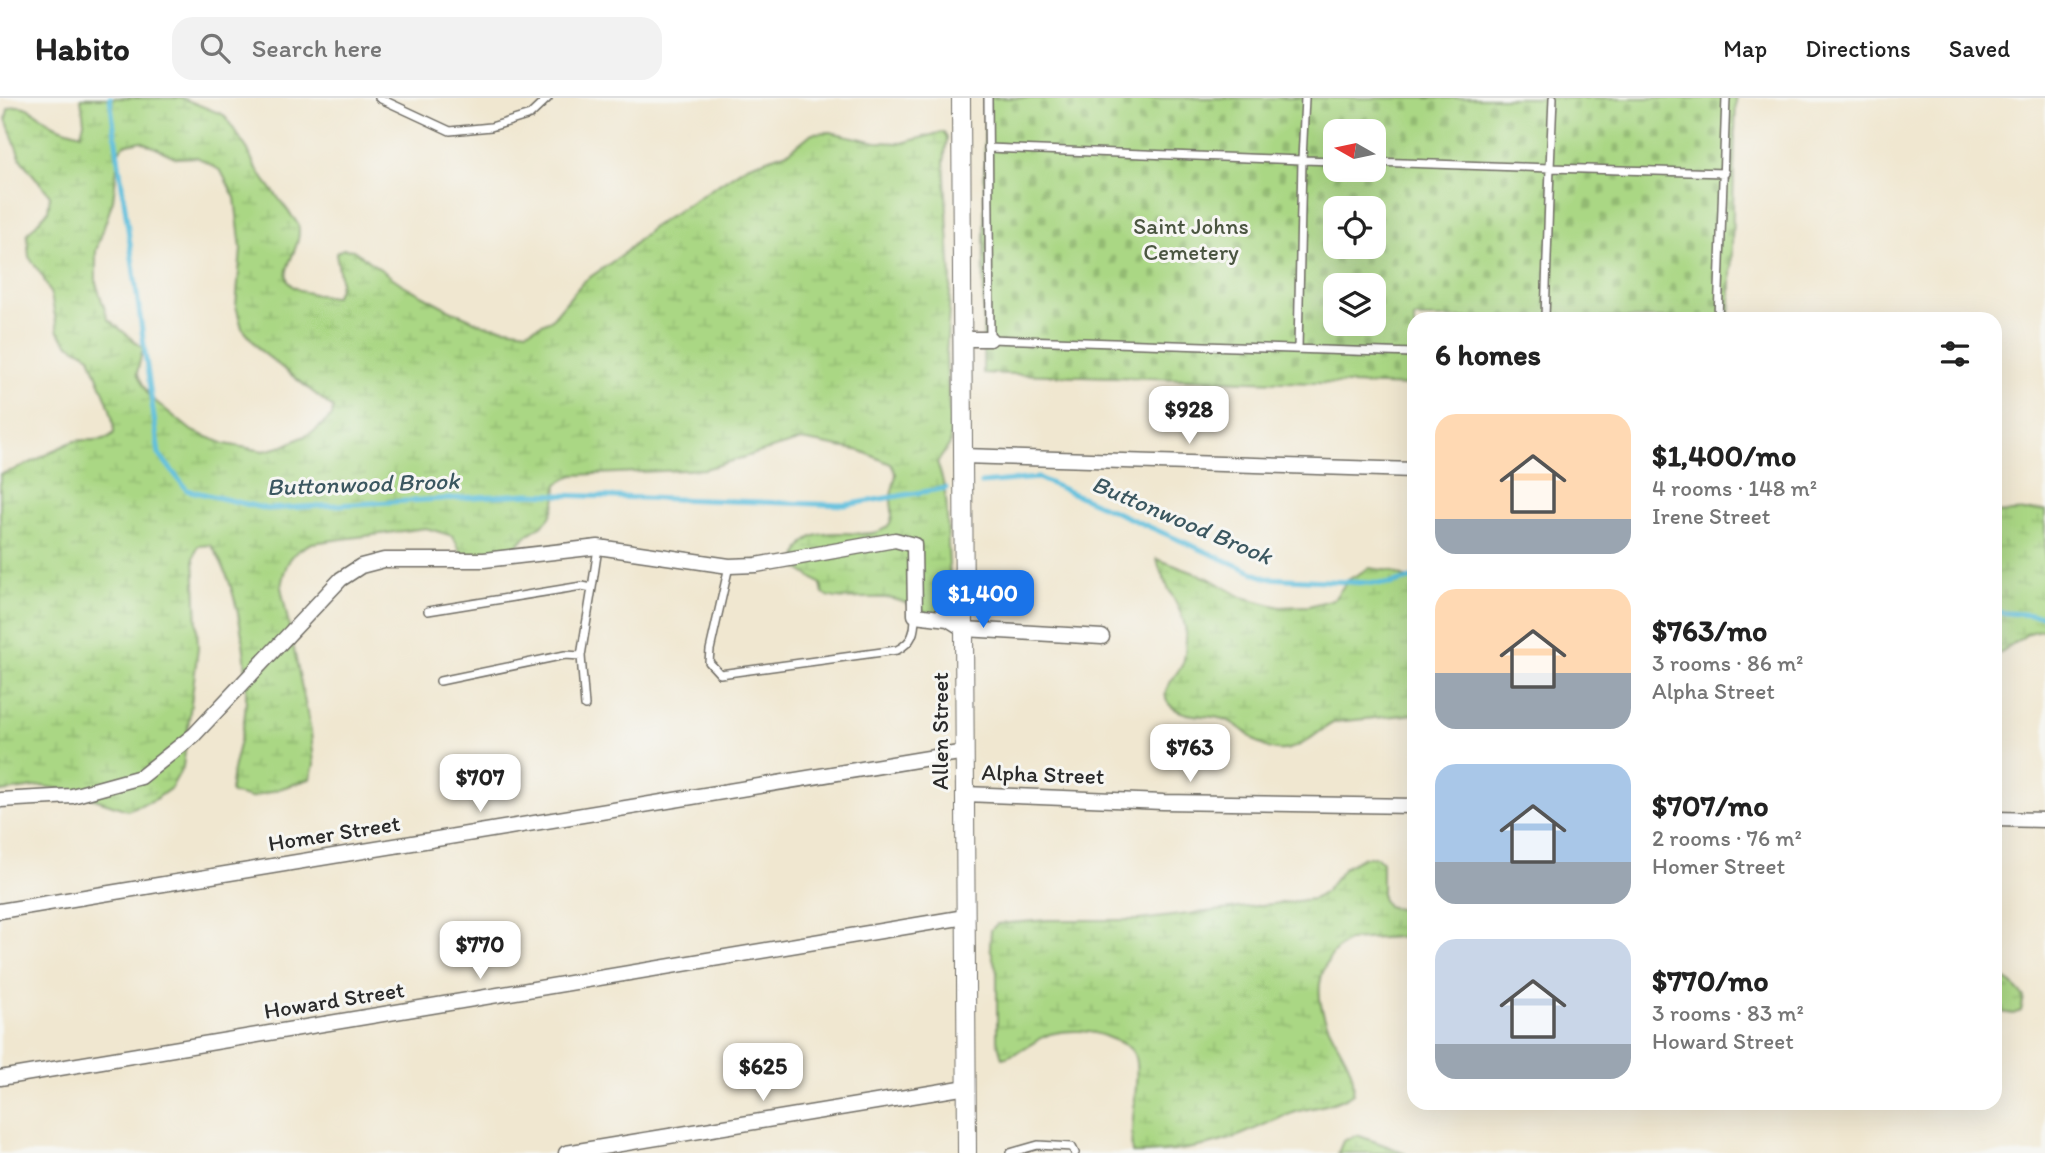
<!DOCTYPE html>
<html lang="en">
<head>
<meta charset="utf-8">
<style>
  body { margin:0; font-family:Itim,sans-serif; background:#f2f2f2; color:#222; height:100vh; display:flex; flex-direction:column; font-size:26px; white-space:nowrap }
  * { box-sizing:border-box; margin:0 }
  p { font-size:23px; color:#767676 }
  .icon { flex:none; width:38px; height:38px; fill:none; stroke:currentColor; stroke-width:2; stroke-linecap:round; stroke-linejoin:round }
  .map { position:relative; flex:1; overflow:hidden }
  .drawer { position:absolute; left:1407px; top:214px; width:595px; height:798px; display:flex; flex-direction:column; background:#fff; border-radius:21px; box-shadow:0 7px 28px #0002 }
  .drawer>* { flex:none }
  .needle { width:46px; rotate:279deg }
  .fabs { position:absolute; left:1323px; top:21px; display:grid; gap:14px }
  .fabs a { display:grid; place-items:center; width:63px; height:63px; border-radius:14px; background:#fff; box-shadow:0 7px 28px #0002; font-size:35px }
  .price { position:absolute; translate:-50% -60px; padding:0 16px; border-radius:14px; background:#fff; color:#222; font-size:23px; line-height:46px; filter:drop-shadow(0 2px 4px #0008) }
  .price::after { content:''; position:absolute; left:50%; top:42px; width:21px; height:16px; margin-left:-10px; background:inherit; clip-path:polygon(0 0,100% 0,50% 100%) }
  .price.selected { background:#1a73e8; color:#fff }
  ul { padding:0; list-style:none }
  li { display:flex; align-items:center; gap:21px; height:175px; padding:0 28px }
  li span { display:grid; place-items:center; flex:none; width:196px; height:140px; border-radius:21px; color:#555 }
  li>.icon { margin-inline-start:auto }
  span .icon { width:84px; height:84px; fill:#fffc; stroke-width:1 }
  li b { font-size:30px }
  h2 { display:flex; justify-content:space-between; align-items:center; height:84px; padding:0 28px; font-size:30px }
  header { display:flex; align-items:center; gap:42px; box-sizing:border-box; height:98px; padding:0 35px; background:#fff; border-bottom:2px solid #e0e0e0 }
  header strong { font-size:33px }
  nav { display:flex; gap:38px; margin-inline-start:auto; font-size:24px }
  .search { width:490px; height:63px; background:#f2f2f2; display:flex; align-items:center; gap:18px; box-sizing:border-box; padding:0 24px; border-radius:21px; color:#767676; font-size:26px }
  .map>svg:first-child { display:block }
</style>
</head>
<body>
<header>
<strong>Habito</strong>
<div class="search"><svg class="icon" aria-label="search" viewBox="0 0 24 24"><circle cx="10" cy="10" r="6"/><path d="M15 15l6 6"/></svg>Search here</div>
<nav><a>Map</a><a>Directions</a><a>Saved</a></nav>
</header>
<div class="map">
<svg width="2045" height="1055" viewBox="0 0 2045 1055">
  <defs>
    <pattern id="wetland-marsh" width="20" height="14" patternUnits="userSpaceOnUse" patternTransform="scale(1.75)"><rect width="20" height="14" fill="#aad784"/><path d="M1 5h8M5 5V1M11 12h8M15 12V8" fill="none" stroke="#92b972"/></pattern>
    <pattern id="cemetery-stones" width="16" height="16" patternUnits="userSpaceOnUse" patternTransform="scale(1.75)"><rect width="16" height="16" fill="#aad784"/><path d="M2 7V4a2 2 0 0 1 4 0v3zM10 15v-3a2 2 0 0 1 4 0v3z" fill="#92b972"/></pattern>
  </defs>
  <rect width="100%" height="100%" fill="#f6f6f2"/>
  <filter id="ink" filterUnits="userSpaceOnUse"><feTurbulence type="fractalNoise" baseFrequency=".0143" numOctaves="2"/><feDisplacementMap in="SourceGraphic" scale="14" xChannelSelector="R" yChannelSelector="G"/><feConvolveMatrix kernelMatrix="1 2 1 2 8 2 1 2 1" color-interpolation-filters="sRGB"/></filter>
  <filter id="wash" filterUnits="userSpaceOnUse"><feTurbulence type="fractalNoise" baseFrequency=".00686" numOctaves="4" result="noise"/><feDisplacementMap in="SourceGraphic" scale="28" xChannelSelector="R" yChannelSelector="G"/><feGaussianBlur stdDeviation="1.57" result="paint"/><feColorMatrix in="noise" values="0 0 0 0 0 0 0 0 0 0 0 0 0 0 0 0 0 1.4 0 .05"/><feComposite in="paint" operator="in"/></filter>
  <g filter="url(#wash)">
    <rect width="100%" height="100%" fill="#f0e7d0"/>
    <path fill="url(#wetland-marsh)" stroke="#6a8158" stroke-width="2" fill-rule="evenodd" d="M81,0H182L224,17L248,52L255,69L298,126C307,159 248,191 334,199C345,187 338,170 336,155L343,151L353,152L403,187L450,212L484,227L527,233L551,222L583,184L622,157L650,131L747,68L790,53L812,35L830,34L876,44L902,45L943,34L947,40L944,64L951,181L946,259L950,327V346L937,365C951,400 946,430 949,466C950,488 954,504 948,525C931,517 912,505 893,501C870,496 841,506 823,496L821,486L796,469C798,409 873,453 890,425C895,416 890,407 891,398C892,391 895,383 896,376L891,366L861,353L801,342L705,371L573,377L557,386C555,441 533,418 512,456L462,457L453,438L426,430L312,445C290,454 285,466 281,489L311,634L314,667L310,681L251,700L231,695C230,668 243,642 245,615C250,566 239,487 211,447L198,448L194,460L198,550L183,669L171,690L154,702L127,712L68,692L41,688L0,694V376C29,369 46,355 72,344C86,339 103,347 114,335C114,309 97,283 90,258L67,245L58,234L51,197L43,179L29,159L27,136L48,113L50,97L21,62L6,21L8,11C25,1 39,19 54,27C62,31 72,33 81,36L84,24ZM141,43L177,60L197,59L221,73L235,100L241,151L236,208L242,230L261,253L333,310L332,318L315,333L284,348L264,353L225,346L192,333L149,298L137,275L143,250L108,221L96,185V153L113,102L119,53L124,47Z
      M2045,412V531L2029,535L1995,558V415Z
      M1157,461L1208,480L1242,499L1280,509L1309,508L1334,501L1348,482L1369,470L1390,473L1414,483V616L1335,624C1316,633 1306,649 1284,652C1258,655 1247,629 1224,621C1207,616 1181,621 1168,605C1159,593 1177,577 1182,567C1186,560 1185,549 1186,541C1187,512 1162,489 1157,461Z
      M1364,759H1377L1382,764V800L1387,808L1414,815V838L1349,842C1332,853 1323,866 1320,886C1315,932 1359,959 1353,995C1338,1006 1320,1008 1303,1012C1279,1018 1256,1032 1233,1040C1200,1051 1166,1055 1132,1055C1128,1030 1144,968 1132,953C1127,946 1117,943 1109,940C1092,932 1069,931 1050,936C1036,941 1015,959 1002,960L997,942V874L990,849L991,832L997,826L1048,822H1139L1314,801L1326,793L1344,770Z
      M1995,875L2012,886L2024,899L2021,913L2013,916L1995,913Z
      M1357,1037L1406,1055H1338L1343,1043Z"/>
    <path fill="url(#cemetery-stones)" stroke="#6a8158" stroke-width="2" fill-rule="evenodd" d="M985,0H1736L1730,220H1414V288L983,275ZM1335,33H1374V72H1335ZM1335,110H1374V149H1335ZM1335,187H1374V226H1335Z"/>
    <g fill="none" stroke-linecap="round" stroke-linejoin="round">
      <path stroke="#5fbfdd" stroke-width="5" d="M110,0L159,356L187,392L267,411L529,396L845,407L946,390
        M981,385L1038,380L1266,480L1389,486L1414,480
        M1995,514L2045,518"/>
    </g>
  </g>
  <g filter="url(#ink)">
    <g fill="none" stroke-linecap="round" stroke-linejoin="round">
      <defs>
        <path id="service" d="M379,0L450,33L491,29L530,17L548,0
          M988,0L990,241L1414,255
          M1553,0L1550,70L1725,75
          M988,50L1302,62L1305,0
          M1374,64L1550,70L1545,220
          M1718,220L1726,0
          M1298,251L1302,62L1335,63
          M729,468L710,552L709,564L720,576L897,552C913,544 915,534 915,517
          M428,513L582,488L592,490L598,450
          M440,583L565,557L581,558
          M585,608L581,558L592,490
          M1010,1055L1038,1047L1072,1049L1075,1055"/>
        <path id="minor" d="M962,241H990
          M963,358L1414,372
          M965,696L1163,704L1414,708
          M0,702L72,698L141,679L194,637L341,481L361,468L384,462H484L598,449L729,468L756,467L895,442L914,447L915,517L948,521L964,531L1102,539
          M1995,721L2045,722
          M0,813L965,654
          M0,980L965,819
          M566,1055L967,989"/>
        <path id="tertiary" d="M961,0L967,1055"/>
      </defs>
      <use href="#service" stroke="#706d65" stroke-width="10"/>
      <use href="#minor" stroke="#706d65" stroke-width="17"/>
      <use href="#tertiary" stroke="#706d65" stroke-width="20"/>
      <use href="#service" stroke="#fff" stroke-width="7"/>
      <use href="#minor" stroke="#fff" stroke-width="14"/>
      <use href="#tertiary" stroke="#fff" stroke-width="18"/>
    </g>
  </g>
  <g text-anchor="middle" stroke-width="6" stroke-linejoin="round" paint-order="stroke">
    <g font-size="23" fill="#4b5641" stroke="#f6f6f2">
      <text x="1191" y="136">Saint Johns<tspan x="1191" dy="26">Cemetery</tspan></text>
    </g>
    <g font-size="23" fill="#2b2b2b" stroke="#f6f6f2">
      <text transform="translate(940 633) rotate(-90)" y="8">Allen Street</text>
      <text transform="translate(1043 676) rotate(2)" y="8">Alpha Street</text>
      <text transform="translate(334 735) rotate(-9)" y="8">Homer Street</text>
      <text transform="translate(334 902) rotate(-9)" y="8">Howard Street</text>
    </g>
    <g font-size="24" font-style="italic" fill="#3b5760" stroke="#f6f6f2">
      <text transform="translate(363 386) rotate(-2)" y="8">Buttonwood Brook</text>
      <text transform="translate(1182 422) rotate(23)" y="8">Buttonwood Brook</text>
    </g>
  </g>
</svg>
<div class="fabs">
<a><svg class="needle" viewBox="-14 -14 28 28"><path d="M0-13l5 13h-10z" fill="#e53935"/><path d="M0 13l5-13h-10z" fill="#767676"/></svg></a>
<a><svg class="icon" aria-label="locate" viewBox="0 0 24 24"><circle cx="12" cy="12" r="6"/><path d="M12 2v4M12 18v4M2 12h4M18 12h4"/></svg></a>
<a><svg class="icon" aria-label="layers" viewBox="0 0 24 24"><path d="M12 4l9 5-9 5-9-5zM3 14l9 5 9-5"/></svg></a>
</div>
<b class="price" style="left:1189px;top:348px">$928</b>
<b class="price selected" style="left:983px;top:532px">$1,400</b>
<b class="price" style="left:1190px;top:686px">$763</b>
<b class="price" style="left:480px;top:716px">$707</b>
<b class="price" style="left:480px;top:883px">$770</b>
<b class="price" style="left:763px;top:1005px">$625</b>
<section class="drawer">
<h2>6 homes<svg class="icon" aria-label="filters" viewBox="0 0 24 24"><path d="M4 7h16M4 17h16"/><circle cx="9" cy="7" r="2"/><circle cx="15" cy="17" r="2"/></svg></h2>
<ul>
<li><span style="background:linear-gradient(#ffd9b3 75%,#9aa5b1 0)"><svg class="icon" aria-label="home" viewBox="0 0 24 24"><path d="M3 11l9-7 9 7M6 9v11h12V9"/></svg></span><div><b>$1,400/mo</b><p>4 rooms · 148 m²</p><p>Irene Street</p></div></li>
<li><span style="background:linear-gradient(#ffd9b3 60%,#9aa5b1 0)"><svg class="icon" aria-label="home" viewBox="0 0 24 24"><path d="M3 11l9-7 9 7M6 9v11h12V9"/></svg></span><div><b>$763/mo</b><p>3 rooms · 86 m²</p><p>Alpha Street</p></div></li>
<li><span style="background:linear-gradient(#a9c7e8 70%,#9aa5b1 0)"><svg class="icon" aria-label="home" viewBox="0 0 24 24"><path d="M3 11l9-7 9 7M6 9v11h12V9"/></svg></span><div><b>$707/mo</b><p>2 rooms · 76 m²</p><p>Homer Street</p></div></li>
<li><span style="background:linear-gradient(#c9d6e8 75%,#9aa5b1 0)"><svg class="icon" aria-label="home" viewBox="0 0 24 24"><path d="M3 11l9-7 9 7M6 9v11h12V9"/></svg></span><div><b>$770/mo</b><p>3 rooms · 83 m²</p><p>Howard Street</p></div></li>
</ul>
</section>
</div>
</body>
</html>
